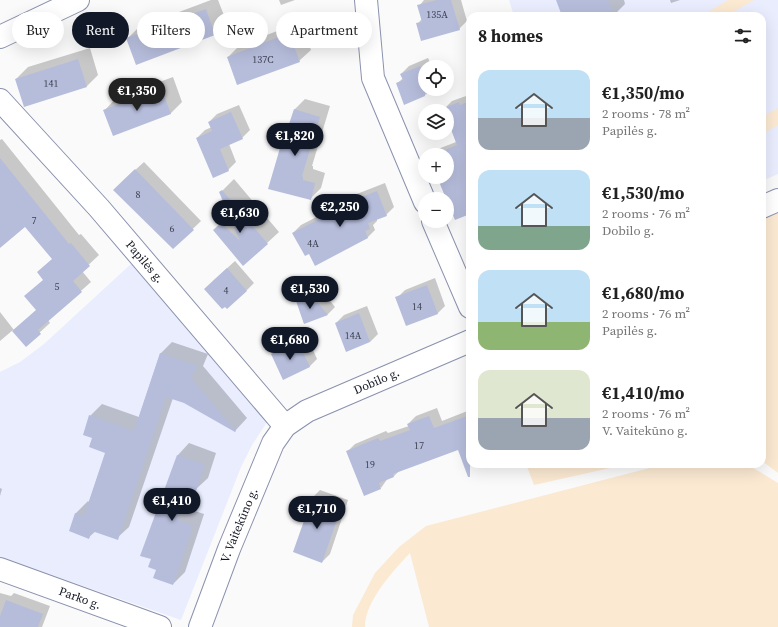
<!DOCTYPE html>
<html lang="en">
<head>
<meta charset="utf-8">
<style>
  body { margin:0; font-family:"Source Serif 4",serif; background:#f2f2f2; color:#222; height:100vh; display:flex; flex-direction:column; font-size:15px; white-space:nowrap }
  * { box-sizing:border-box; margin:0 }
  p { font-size:13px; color:#767676 }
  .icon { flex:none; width:22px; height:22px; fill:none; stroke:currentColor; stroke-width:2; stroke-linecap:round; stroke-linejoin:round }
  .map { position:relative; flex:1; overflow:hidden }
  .sheet { position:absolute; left:466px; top:12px; width:300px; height:456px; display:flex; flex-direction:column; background:#fff; border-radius:12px; box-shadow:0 4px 16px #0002 }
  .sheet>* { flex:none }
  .hud { position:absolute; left:12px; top:12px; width:380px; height:36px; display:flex; gap:8px }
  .buttons { position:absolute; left:418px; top:60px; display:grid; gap:8px }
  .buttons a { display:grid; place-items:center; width:36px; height:36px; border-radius:50%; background:#fff; box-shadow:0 4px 16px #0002; font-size:20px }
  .price { position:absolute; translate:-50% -34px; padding:0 9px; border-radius:14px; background:#111827; color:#fff; font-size:13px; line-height:26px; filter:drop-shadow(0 1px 2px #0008) }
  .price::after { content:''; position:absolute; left:50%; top:24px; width:12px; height:9px; margin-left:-6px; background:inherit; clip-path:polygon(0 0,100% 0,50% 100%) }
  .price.active { background:#222; color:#fff }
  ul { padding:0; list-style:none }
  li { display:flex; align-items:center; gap:12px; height:100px; padding:0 12px }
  li span { display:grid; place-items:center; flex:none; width:112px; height:80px; border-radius:12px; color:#555 }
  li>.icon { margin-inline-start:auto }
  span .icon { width:48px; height:48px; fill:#fffc; stroke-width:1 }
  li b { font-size:17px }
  h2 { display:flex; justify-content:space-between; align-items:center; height:48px; padding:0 12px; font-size:17px }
  .pill { padding:0 14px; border-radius:18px; background:#fff; box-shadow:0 4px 16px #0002; font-size:14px; line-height:36px }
  .pill.active { background:#111827; color:#fff }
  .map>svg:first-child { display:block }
</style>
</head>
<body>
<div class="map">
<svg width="778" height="627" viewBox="0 0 778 627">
  <rect width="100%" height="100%" fill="#fafafa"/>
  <path fill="#e9edfd" d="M509,0H778V174L762,181V16H514Z
    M131,264L267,422L252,445L241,467L181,620L0,557V372L20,362L44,344Z"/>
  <path fill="#fbe9d2" d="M728,0H754L726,16H701Z
    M778,108V125L762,134V117Z
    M778,200V473L762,461V207Z
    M526,464H628L534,485Z
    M665,464H747L778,483V627H429L410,553C393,571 365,601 365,627H352L353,615L375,573L399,547L426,526Z"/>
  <path fill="#0003" d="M211,0H218L227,23L215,35L127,39L139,27Z
    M279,0H295L281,5Z
    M424,0H461L467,21L459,29L417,24L422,19L419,6Z
    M557,0H624L625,4L613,16H563Z
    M670,0H680L671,3Z
    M301,22L311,50L299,61L228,57L240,45Z
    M90,48L98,75L87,86L16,79L28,67Z
    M428,58L432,67H425V89H439L405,103L397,84L403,78L401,74L409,66Z
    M173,77L182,102L170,114L105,110L116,98Z
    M466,96L468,98L470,97V213L438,177H447V155H432L438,149L456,142L447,117V111L444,109L452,101Z
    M305,99L330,106L312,166H313V169L325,173L321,188L310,199L280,148L283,145L295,109Z
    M239,105L250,130L242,138L229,144L236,162L228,170L197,138L205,130L212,127L209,122L217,114Z
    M2,139L79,235L81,234L99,255L82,271L91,282L48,320L50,323L26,345L13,330L0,341V312L14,330L37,310L44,279L53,259L25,226L0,246V140Z
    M144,162L201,221L173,248L122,182Z
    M234,179L279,232L243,265L214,230L230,215L220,193Z
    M385,183L394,207L386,215L377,219V221L373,225L375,230L367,238L309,253L293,233L301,225L338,206L344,199Z
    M235,261L254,283L246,291L213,281Z
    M435,278L445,306L437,314L397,298L405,290Z
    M320,288L335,307L328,314L304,323L297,302L305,294Z
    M367,306L378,334L370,342L336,323L344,315Z
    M306,334L317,359L309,367L272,354L280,346Z
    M172,342L208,354L203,366L247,418L235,431L184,402L173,398L129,527L117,538L96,531L89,537L70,531L76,513L88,501L89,502L106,452L94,438L90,416L102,404L139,417L160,354Z
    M437,408L442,421L470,410V458L459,449L400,470L394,476L388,478L381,488L347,452L355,444L386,431L388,433L409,426L408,424L416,416Z
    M189,443L216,453L208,478L195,490L189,509L204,514L185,572L173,584L157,569L178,455Z
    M0,488L2,489L0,496Z
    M320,490L348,500L330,554L322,562L312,498Z
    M0,593L11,596L14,593L50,606L42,627H0Z"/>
  <path fill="#b6bddb" d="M437,0H451L460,30L421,41L416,23L422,22L417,5Z
    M556,0H608L614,16H562Z
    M206,9L215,35L136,65L126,38Z
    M289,33L300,62L237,85L227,57Z
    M78,59L87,87L24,107L15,79Z
    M420,66L425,77V96L404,105L396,83L403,80L400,74Z
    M161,88L171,114L113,136L103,110Z
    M470,101V214L455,220L437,177H447V155H433L457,145L447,119V107L459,102L460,105Z
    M294,109L320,117L302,176L303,177V180L315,183L311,200L268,189L280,148H281Z
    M231,112L243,139L220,149L229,171L213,178L196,138L212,131L208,122Z
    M0,158L69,244L71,243L90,266L73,281L82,292L38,330L41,334L26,347L12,331L36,310L24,296L43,280L37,272L52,259L25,227L0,248Z
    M135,169L194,230L173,249L113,190Z
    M222,190L268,244L243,266L213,230L221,223L240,241L219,192Z
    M377,191L387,216L368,223L370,229L365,231L368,238L315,266L309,254L305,256L292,233L341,208L335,207Z
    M227,268L247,291L227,309L225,307L222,309L204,289Z
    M427,285L438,314L406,326L395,297Z
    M312,296L328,315L304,324L296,301Z
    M359,313L370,342L346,352L335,323Z
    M298,342L310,367L283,380L271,354Z
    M160,353L197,366L191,378L236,431L235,432L184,403L166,397L118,540L92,531L89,539L69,531L75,513L84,516L105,453L89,447L92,438L83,435L89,415L134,431Z
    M470,415V477H468L458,450L393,474L394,477L379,483L381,489L364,496L346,451L378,438L380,441L410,430L407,424L429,416L434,428Z
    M177,455L205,465L196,491L188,489L177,520L193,526L173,585L153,578L156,570L148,567L151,559L140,556Z
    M312,498L341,508L322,563L293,552Z
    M6,600L43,614L38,627H0V616Z"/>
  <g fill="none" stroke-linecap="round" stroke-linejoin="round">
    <defs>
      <g id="street">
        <path d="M366,0L373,78L425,202"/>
        <path id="s1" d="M0,100L99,208L285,426"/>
        <path d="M762,207L778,200"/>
        <path d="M433,221L470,307"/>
        <path id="s2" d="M0,569L160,627"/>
        <path id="s3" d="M200,627L229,549L273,443L285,426L307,411L470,341"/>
      </g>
      <path id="secondary" d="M0,37L78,0"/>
    </defs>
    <use href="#street" stroke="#8a91ae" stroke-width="24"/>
    <use href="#secondary" stroke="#8a91ae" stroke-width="24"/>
    <use href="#street" stroke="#fff" stroke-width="22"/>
    <use href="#secondary" stroke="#fff" stroke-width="22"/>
  </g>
  <g text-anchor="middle" stroke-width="4" stroke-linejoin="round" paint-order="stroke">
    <g font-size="10" fill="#3e4252">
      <text x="437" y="18">135A</text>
      <text x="263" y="63">137C</text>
      <text x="51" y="87">141</text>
      <text x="138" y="198">8</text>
      <text x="34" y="224">7</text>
      <text x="172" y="232">6</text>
      <text x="313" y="247">4A</text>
      <text x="57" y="290">5</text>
      <text x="226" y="294">4</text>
      <text x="417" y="310">14</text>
      <text x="353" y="339">14A</text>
      <text x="419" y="449">17</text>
      <text x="370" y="468">19</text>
    </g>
    <g font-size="12" fill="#161924" stroke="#fafafa">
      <text dy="4" stroke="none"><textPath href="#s1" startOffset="217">Papilės g.</textPath></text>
      <text dy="4" stroke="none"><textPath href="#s3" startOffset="321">Dobilo g.</textPath></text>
      <text dy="4" stroke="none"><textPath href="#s3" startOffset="109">V. Vaitekūno g.</textPath></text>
      <text dy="4" stroke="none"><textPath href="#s2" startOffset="85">Parko g.</textPath></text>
    </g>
  </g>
</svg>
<div class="buttons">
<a><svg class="icon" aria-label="locate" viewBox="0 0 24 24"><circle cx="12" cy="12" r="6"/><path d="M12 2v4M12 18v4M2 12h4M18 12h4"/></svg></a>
<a><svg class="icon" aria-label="layers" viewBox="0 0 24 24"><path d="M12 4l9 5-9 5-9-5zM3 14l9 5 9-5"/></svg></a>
<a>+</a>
<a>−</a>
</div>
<b class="price active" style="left:137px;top:112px">€1,350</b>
<b class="price" style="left:295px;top:157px">€1,820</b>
<b class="price" style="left:340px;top:228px">€2,250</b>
<b class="price" style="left:240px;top:234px">€1,630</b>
<b class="price" style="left:310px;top:310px">€1,530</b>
<b class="price" style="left:290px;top:361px">€1,680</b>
<b class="price" style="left:172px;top:522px">€1,410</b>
<b class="price" style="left:317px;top:530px">€1,710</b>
<div class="hud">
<a class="pill">Buy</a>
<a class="pill active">Rent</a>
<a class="pill">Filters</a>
<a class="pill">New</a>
<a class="pill">Apartment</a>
</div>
<section class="sheet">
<h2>8 homes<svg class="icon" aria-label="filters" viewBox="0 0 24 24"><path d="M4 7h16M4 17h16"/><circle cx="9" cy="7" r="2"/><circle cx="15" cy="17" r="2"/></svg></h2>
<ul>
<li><span style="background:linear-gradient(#bfe0f5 60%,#9aa5b1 0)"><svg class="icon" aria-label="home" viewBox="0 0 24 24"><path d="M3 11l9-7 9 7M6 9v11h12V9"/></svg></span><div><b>€1,350/mo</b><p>2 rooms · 78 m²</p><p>Papilės g.</p></div></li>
<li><span style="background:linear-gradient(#bfe0f5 70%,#7fa58c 0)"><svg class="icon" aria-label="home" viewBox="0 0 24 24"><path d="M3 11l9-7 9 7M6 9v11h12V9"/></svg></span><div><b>€1,530/mo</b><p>2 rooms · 76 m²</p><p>Dobilo g.</p></div></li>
<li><span style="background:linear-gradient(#bfe0f5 65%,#8fb573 0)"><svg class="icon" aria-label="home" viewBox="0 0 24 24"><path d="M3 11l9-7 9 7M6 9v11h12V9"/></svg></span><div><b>€1,680/mo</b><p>2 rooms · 76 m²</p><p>Papilės g.</p></div></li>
<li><span style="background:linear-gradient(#dfe7d0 60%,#9aa5b1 0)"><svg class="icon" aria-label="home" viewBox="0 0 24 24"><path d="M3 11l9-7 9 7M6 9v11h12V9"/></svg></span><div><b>€1,410/mo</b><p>2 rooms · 76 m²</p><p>V. Vaitekūno g.</p></div></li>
</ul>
</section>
</div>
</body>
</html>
